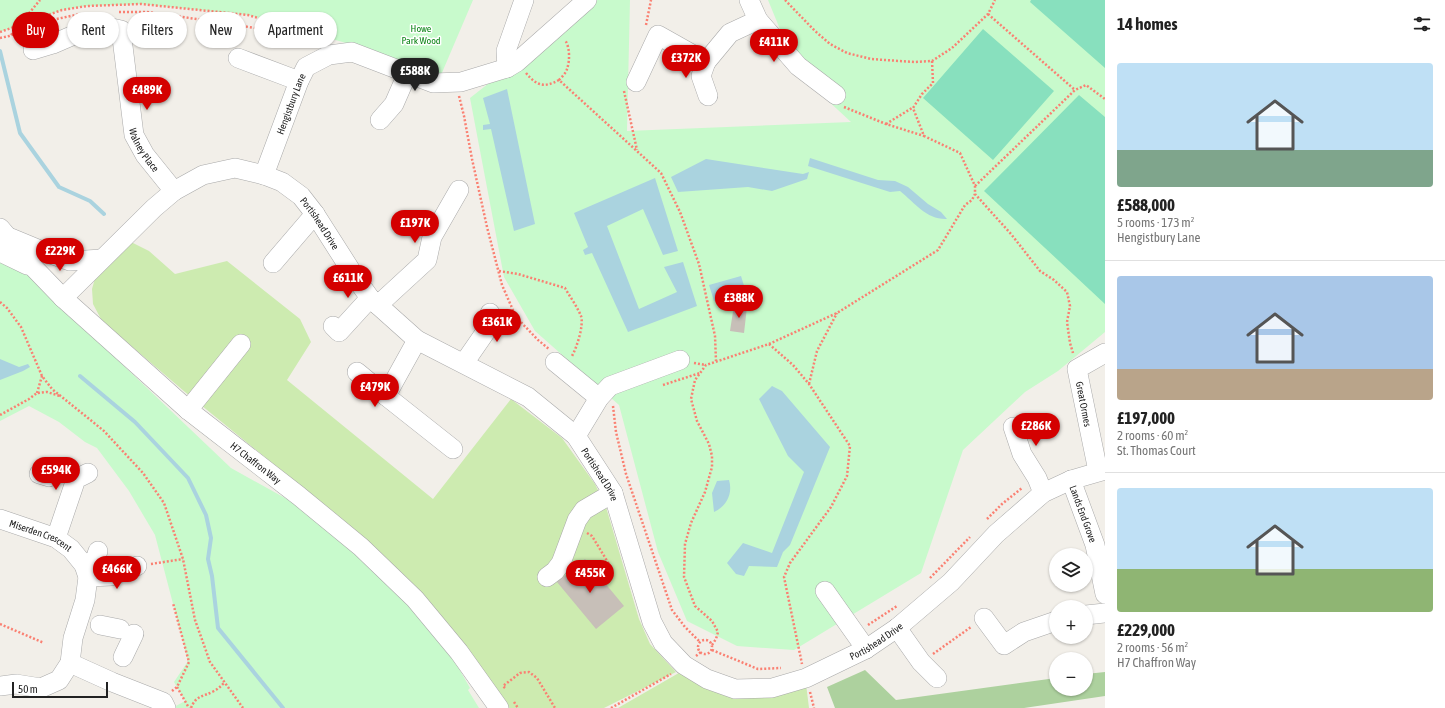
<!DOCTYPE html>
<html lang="en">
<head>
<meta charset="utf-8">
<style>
  body { margin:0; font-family:"Asap Condensed",sans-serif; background:#f6f6f6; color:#222; height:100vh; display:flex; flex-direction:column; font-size:15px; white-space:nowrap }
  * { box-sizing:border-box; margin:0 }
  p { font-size:13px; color:#767676 }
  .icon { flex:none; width:22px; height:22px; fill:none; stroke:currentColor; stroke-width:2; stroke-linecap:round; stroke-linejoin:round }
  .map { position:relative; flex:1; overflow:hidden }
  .panel { display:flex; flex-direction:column; background:#fff; width:340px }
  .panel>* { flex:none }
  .hud { position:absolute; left:12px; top:12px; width:380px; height:36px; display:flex; gap:8px }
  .buttons { position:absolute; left:1049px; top:548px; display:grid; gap:8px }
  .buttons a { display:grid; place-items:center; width:44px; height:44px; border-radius:50%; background:#fff; box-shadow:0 1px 3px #0004; font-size:20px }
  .scale { position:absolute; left:12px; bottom:10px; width:96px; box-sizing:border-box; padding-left:4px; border:2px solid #222; border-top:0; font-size:11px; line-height:14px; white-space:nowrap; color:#222; -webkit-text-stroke:3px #fff; paint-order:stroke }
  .price { position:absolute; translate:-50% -34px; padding:0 9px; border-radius:14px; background:#d40000; color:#fff; font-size:13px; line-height:26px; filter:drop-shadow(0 1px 2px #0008) }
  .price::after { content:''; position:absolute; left:50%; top:24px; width:12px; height:9px; margin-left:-6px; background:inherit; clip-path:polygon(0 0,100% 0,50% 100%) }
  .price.selected { background:#222; color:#fff }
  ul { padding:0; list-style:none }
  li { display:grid; align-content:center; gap:8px; height:212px; padding:0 12px }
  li+li { border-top:1px solid #e0e0e0 }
  li span { display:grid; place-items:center; height:124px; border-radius:4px; color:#555 }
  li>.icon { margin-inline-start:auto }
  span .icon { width:72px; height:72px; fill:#fffc; stroke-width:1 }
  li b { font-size:17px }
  h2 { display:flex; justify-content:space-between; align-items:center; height:48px; padding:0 12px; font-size:17px }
  .chip { padding:0 14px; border-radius:18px; background:#fff; box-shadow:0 1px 3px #0004; font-size:14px; line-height:36px }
  .chip.selected { background:#d40000; color:#fff }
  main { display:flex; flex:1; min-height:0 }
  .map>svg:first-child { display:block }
</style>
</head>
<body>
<main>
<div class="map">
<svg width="1105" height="708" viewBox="0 0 1105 708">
  <rect width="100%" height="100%" fill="#f2efe9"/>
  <path fill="#cdebb0" d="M129,241L149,251L175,274L227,261L300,319L311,342L287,380L433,499L511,399L562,438L595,484L606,507L639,619L650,644L676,672L604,708H509L474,658L315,498L185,392L102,321L93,304L92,289L96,275Z
    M684,670L715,685L806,684L809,708H618Z"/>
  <path fill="#add19e" d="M865,670L896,700L1056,678V689H1086V674L1105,672V696L1024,708H835L827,687Z"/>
  <path fill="#c8facc" d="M0,0H473L441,75L421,71L353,45L248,15L141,4L87,6L62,10L0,32Z
    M594,0H630L627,131L851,122L798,73L768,0H1105V332L1058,371L1025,392L963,450L921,573L794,650L737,646L687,621L658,552L619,405L535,331L504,277L470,98Z
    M0,258L20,268L40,286L231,468L303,508L378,570L450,653L470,688L468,690L479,708H174V707L185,701L174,682L188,661L155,535L129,491L97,448L85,442L59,422L29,406L0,421Z"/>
  <path fill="#88e0be" d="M1031,0H1105V68L1030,2Z
    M983,29L1054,91L993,160L923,98Z
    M1079,95L1105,117V304L984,191Z"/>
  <path fill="#aad3df" d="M507,89L535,224L514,231L491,129L483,130V125L490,124L483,98Z
    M810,158L878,180L895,181L908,187L928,204L941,212L947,219C927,220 915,203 900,191L890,192L808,166Z
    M706,159L803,174L809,172L807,179L772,191L748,187L678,192L671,177Z
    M655,178L678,251L663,255L643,209L607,226L639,309L677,292L664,267L683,262L697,306L628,332L592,253L585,255L583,250L588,247L574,213Z
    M741,276L746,292L714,301L709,285Z
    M0,359L19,367L28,364L30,367L23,371L0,380Z
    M772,386L782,391L830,447L790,545L783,552L777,567L749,566L744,576L736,574L727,563L743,543L772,553L804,472L788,456L759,399Z
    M729,480C733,493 727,506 714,512L712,493L717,481Z"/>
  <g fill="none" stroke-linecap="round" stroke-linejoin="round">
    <path stroke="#aad3df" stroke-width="4" d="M0,51L20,133L59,187L90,201L104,214
      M80,376L135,422L188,478L206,515L211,538L208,559L212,576L218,628L283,708"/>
  </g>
  <path fill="#c7bfb8" d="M734,305L747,307L744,333L730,331Z
    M585,559L624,606L596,629L557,582Z"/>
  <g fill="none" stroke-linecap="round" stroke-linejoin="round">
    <defs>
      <g id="minor">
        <path d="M749,0L758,20L798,66L836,95"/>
        <path id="s1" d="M33,50L53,44L90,28L107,27L121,30L134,135L145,155L174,191"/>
        <path d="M238,58L299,81"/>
        <path d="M706,62L701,76L708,96"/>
        <path d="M507,68L506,51L524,0"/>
        <path d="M636,82L658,35L706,62L730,33L758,20"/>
        <path d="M380,120L394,104L408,72"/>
        <path id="s2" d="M264,175L299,81L306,67L329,55L352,52L433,83L461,82L507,68L517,62L587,0"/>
        <path id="s3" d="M0,228L34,268L63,298L188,410L299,496L361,547L415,599L459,652L499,708"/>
        <path d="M11,238L40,250L70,261L102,259"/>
        <path d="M0,252L27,265"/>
        <path d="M273,263L315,214"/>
        <path id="s4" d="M63,298L154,208L174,191L203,175L235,168L264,175L282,182L301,196L315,214L357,280L370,298L417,340L528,397L576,436L613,493L652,622L663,643L684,665L707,679L735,689L772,688L806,678L866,649L897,628L951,582L996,534L1043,493L1071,480L1105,470"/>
        <path d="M378,305L427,260L432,237L459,190"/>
        <path d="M333,326L339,332L370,298"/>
        <path d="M417,340L386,396L453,449"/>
        <path d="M555,362L599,398"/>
        <path d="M464,363L491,324L490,313"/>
        <path d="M357,372L386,396"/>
        <path d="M188,410L241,344"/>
        <path d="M1013,427L1022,454L1037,478L1043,493"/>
        <path d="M576,436L599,398L610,386L680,360"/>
        <path d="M1098,471L1077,369L1105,353"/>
        <path d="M39,474L49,477"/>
        <path id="s5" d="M1071,480L1095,545L1105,594"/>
        <path id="s6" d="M0,519L56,538L71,549L84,565L88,577L85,600L73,638L70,663L59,680L41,688L16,684L0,686"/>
        <path d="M56,538L76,479L88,473"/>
        <path d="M84,565L95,560L98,551"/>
        <path d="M88,577L111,576L137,566"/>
        <path d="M547,577L555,571L561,563L577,520L584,510L613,493"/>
        <path d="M825,591L866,649"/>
        <path d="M1086,615L1105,613"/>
        <path d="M984,618L1004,645L1024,632L1056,621"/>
        <path d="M100,625L120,629"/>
        <path d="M897,628L921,662L937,678"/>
        <path d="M123,657L134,634"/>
        <path d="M70,663L112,682L163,702L166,708"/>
      </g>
    </defs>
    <use href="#minor" stroke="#a9a9a9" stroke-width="20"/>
    <path stroke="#fa8072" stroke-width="2.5" stroke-dasharray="2 2" stroke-linecap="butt" d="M785,0L815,31L830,44L847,53L871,59L914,62L932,61L952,48L988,14L995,0
      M119,12H147L225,23L314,38L319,44
      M988,14L1075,90
      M646,25L651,0
      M136,31L145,28L147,12
      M0,32L62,10L87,6L141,4L248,15L329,39
      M11,35L40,0
      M0,38L9,36L52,20L80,14
      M932,61L933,83L922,94L913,108L924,136L960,153L975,186V194L1011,234L1040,271L1054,280L1067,292L1070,306L1067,322L1070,343L1073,353
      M526,73C537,86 544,88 559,80L661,173L680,212L699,264L715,336L716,361
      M559,80C562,77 566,73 567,69C570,61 570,47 565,40
      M624,91L637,150
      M459,96L464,116L472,159L487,227L502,285L516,317L538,340L549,349
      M844,107L886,124L924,136
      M886,124L912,108
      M975,186L1075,90L1086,85L1105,99
      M499,271L518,274L565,288C570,297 577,306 581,316C584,325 577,347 572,356
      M0,302L7,308L21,327L42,376L52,389L104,431L143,473L164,503L183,559L195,620L210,662L243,708
      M769,344L793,365L809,384L850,446L847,476L831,507L790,563L784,577L802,664
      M694,363L706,365
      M809,384L817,351L837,313
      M663,385L700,373
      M37,393L42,376
      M613,406L616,432L626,474L672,610L685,627L700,642
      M0,415L29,399L37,393L47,392L60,396
      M987,519L1002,504L1022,488
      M587,533L592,536L612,569L601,577
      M151,564L183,559
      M930,578L970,537
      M0,624L44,643
      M868,625L897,606
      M698 647a7 7 0 1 1 14 0a7 7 0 1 1-14 0Z
      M712,645L716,639L718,632L712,621L695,606L684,577L685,544L691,523L705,492L712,467V456L709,444L697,421L691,399L695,380L706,365L769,344L837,313L938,250L965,205L972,200L975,194
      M712,650L758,669L781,668
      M933,654L971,627
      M696,656L701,652
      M177,687L189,708
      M505,688L503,686L520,673L529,672L537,678L555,708
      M172,691L177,687L189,662L173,603
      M810,692L814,708
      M514,702L518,708
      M191,708C196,695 203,697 214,691C218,689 221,686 224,683
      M611,708L671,674"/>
    <use href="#minor" stroke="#fff" stroke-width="19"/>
  </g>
  <g text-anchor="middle" stroke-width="3" stroke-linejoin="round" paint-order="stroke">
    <g font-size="10" fill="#0c8416" stroke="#fff">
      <text x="421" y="32">Howe<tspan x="421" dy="12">Park Wood</tspan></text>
    </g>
    <g font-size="10" fill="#222" stroke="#fff">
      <text dy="4" stroke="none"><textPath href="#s2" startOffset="76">Hengistbury Lane</textPath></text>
      <text dy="4" stroke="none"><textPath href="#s1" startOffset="216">Walney Place</textPath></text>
      <text dy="4" stroke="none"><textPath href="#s4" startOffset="326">Portishead Drive</textPath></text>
      <text transform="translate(1084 404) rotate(79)" y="4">Great Ormes</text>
      <text dy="4" stroke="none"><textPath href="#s3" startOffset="348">H7 Chaffron Way</textPath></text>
      <text dy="4" stroke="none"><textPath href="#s4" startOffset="711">Portishead Drive</textPath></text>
      <text dy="4" stroke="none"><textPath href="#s5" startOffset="36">Lands End Grove</textPath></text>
      <text dy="4" stroke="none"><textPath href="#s6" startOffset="44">Miserden Crescent</textPath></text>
      <text dy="4" stroke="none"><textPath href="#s4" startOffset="1131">Portishead Drive</textPath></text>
    </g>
  </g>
</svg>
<div class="buttons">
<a><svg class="icon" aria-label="layers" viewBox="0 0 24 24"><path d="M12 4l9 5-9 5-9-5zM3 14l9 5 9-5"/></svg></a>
<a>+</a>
<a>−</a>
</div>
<div class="scale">50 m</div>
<b class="price" style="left:774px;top:63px">£411K</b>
<b class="price" style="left:686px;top:79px">£372K</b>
<b class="price selected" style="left:415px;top:92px">£588K</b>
<b class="price" style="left:147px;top:111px">£489K</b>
<b class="price" style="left:415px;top:244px">£197K</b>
<b class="price" style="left:60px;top:272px">£229K</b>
<b class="price" style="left:348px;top:299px">£611K</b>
<b class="price" style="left:739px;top:319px">£388K</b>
<b class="price" style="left:497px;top:343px">£361K</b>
<b class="price" style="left:375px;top:408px">£479K</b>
<b class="price" style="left:1036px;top:447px">£286K</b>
<b class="price" style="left:56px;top:491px">£594K</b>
<b class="price" style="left:117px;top:590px">£466K</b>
<b class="price" style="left:590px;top:594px">£455K</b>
<div class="hud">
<a class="chip selected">Buy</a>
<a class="chip">Rent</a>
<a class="chip">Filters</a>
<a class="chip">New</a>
<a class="chip">Apartment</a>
</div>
</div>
<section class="panel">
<h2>14 homes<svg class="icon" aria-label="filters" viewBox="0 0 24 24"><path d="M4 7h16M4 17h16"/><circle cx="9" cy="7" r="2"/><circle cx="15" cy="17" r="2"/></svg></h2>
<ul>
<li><span style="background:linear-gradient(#bfe0f5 70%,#7fa58c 0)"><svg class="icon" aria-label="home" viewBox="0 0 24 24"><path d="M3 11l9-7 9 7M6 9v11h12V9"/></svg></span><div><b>£588,000</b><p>5 rooms · 173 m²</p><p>Hengistbury Lane</p></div></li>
<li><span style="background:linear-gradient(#a9c7e8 75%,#b9a48a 0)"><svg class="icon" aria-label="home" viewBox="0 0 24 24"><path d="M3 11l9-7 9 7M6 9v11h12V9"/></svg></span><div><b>£197,000</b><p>2 rooms · 60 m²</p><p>St. Thomas Court</p></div></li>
<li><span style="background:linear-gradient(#bfe0f5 65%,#8fb573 0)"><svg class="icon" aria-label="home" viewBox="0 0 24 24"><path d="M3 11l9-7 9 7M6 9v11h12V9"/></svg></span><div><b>£229,000</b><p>2 rooms · 56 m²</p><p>H7 Chaffron Way</p></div></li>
</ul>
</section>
</main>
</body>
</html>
